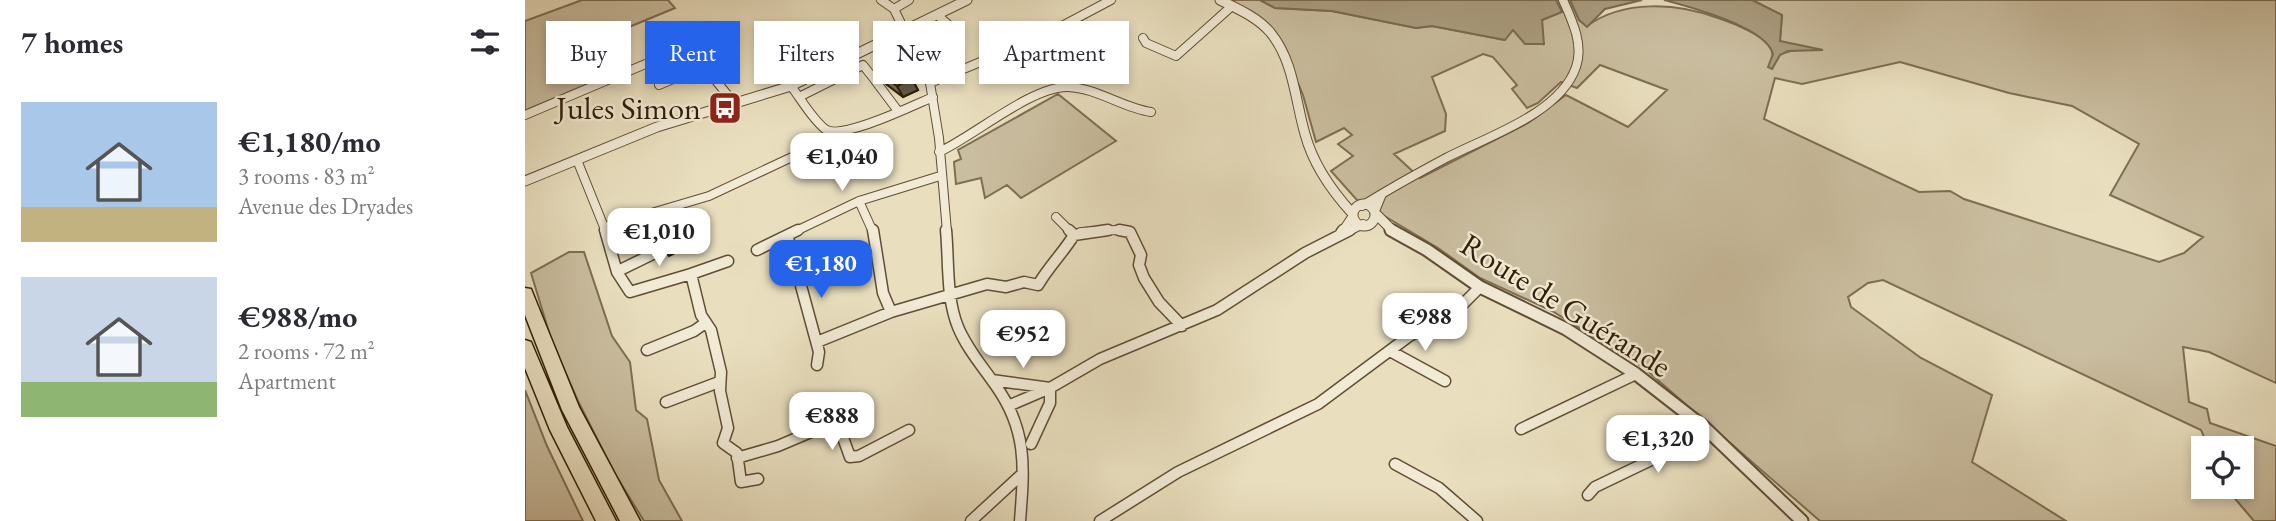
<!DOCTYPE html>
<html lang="en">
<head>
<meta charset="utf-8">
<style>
  body { margin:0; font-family:"EB Garamond",serif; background:#f7f7f7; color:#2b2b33; height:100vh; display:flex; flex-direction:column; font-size:26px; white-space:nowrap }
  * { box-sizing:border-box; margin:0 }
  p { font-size:23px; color:#7c7c81 }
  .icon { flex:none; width:38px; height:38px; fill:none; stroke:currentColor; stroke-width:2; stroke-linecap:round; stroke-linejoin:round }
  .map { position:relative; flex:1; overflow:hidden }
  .drawer { display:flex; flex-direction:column; background:#fff; width:525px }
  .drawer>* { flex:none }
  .banner { position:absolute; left:21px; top:21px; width:665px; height:63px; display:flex; gap:14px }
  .fabs { position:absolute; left:1666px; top:436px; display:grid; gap:14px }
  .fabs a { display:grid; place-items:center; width:63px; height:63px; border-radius:0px; background:#fff; box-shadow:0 4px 10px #0003; font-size:35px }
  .price { position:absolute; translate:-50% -60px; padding:0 16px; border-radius:14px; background:#fff; color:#222; font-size:23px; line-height:46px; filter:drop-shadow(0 2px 4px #0008) }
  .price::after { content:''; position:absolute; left:50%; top:42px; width:21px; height:16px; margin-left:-10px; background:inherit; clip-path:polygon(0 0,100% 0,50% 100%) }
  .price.current { background:#2563eb; color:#fff }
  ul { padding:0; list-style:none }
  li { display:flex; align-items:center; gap:21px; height:175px; padding:0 21px }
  li span { display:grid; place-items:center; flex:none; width:196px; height:140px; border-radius:0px; color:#555 }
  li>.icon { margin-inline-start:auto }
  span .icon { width:84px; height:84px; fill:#fffc; stroke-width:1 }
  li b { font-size:30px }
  h2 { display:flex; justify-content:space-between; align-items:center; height:84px; padding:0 21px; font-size:30px }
  .tag { padding:0 24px; border-radius:0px; background:#fff; box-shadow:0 4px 10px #0003; font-size:24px; line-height:63px }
  .tag.current { background:#2563eb; color:#fff }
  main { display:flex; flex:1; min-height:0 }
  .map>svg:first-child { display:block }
</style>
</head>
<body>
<main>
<section class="drawer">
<h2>7 homes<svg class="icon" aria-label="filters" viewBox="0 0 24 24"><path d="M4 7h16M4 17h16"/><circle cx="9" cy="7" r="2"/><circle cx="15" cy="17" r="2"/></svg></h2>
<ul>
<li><span style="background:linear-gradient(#a9c7e8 75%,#c2b280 0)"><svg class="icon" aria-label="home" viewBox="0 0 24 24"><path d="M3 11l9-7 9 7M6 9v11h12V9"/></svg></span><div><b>€1,180/mo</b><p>3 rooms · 83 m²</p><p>Avenue des Dryades</p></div></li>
<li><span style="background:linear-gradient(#c9d6e8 75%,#8fb573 0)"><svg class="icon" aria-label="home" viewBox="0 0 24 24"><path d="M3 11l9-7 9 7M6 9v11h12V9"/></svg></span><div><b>€988/mo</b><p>2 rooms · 72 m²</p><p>Apartment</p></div></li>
</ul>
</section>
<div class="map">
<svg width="1751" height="521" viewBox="0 0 1751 521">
  <rect width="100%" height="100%" fill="#e9dfbf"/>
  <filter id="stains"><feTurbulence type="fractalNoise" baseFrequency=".00286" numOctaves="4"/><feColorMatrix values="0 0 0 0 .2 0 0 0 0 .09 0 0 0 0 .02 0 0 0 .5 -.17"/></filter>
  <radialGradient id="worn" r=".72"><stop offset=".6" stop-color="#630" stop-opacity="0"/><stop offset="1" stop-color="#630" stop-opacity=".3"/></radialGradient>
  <path fill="#cabea0" stroke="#7e6e53" stroke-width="2" fill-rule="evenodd" d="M57,0H143L150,8L75,39L100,72L0,113V21Z
    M706,0H735L750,8L807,11L891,28L907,26L979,40L988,29L1018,44L1017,20L1036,12L1031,0H1045L1054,20L1062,26C1098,0 1151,2 1196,19C1208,23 1241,36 1246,48C1249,54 1247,62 1247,69L1255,54L1270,50L1255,41L1257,15L1227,0H1751V383L1684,352L1658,347L1664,402L1682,409L1685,423L1751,446V521H1729L1701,488L1717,486V448H1684L1676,430L1358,280L1343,283L1323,297L1326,307L1396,358L1467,395L1447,462L1541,521H1295L1119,368L1027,311L955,278L913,248L831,199L806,171L828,156L813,144L827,135L819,128L791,142L778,95L754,38ZM958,54L968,57L992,85L987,89L1002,108L1013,103L1036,82L1052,88L1075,65L1142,90L1103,127L1041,95L1003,123L895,178L869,154L920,131L921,114L907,77ZM1375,62L1484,93L1547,106L1614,144L1585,195L1678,237L1659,253L1634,262L1439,199L1425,191L1394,192L1239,119L1250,78L1277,84Z
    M533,94L591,141L496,198L482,185L460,198L456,178L431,184L429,162L436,159L433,150Z
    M44,252H59L87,336L105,362L111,410L122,419L134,480L157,521H119L90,474L53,401L27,342L6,273Z
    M0,390L22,446L58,521H0Z"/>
  <path fill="#aa9d80" stroke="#7a6a4f" stroke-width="2" d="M735,0H1031L1037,12L1017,20L1019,44H1000L988,30L980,40L907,26L891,28L807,11L750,8Z
    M1045,0H1117L1080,9L1062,27L1054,20Z
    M1139,0H1227L1257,15L1255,41L1298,50L1263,51L1255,55L1247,69L1243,67L1248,54C1241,27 1165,7 1139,0Z"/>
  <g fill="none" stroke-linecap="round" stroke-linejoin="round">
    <defs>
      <path id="minor-far1" d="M356,0L369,9L405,83L414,138L422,232
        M369,9L384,0
        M412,15L424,25
        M618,38L621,43L651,56L707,6
        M405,83L520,35L586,0
        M134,85L181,65
        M266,86C276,99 287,119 300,129C316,141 389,105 408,97
        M276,96L338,65L349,79
        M373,111L349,79L394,61
        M0,115L163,46L209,103
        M414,152C449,136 507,86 543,87C572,88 598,108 626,112
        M52,160L79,227L184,196L282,150L309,133
        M334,201L348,232
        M837,206C864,189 893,173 921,158C961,137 1035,114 1051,67C1059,45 1047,20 1038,0
        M850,211L857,194
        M531,217L546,232
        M79,227L80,232
        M269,232L334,201L415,176
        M556,232L591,230L605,232
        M817,232L827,217
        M822,232L838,224"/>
      <path id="minor" d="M80,230L92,272L105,292L166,274L176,315L186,330L196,372L195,391L203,428L198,443L212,453L216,482L233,479
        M348,230L358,293L366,312
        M421,230C424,261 421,298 433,327C442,349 458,367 471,386C503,431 499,469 495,521
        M544,230L549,235
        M594,230L605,232L616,255L614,265L619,278L634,302L657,326
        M816,233L818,230
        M263,238L294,352L292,365
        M232,250L273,230
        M93,271L132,252L127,241
        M166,274L203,261
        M292,342L366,312L462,284L481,287L499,282L513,285C524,266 538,253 549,235L583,230
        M122,350L169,331L179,324
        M865,351L920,381
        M467,380L525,388V403L506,444
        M141,402L194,382
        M483,406L525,388L575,359L692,310L780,253L825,230
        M996,429L1111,374
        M212,458L253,446L312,421L325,457L334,456L384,430
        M870,464L914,488L952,521
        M1063,495L1070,487L1149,449L1179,427
        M446,521L497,474
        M575,521L653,472L793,404L883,337L937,305L955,287"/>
      <path id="tertiary-far1" d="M695,0C713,9 732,17 745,32C769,61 770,100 780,134C788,164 806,190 827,213
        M0,181L132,127L266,86L442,0
        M828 215a11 11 0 1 1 22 0a11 11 0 1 1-22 0Z
        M852,215L869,232"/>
      <path id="tertiary" d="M866,230L902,250L955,287L1041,329L1111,374L1179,427L1277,521"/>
      <path id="trunk" d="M0,288L6,289L8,294L54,407L115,521H95L37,410L0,315Z
        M0,340L6,342L42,427L91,521H71L25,430L0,368Z"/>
    </defs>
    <use href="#minor-far1" stroke="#5f4e34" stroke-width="10"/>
    <use href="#minor" stroke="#5f4e34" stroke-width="13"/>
    <use href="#tertiary-far1" stroke="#5f4e34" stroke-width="11"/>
    <use href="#tertiary" stroke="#5f4e34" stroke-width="15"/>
    <use href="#trunk" stroke="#311e06" stroke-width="3"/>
    <use href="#minor-far1" stroke="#f1ead5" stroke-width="8"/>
    <use href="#minor" stroke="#f1ead5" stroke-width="10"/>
    <use href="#tertiary-far1" stroke="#f1ead5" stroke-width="9"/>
    <use href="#tertiary" stroke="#f1ead5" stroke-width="11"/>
    <use href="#trunk" fill="#e9dfbf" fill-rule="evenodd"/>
  </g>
  <path fill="#7d7058" stroke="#311e06" stroke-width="2" d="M381,66L382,67L388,79H387L393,90L378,97L361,84L355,73L358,72L356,69Z"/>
  <path fill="#665b47" stroke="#311e06" stroke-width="2" d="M63,34L84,64L69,73L67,71L52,77L42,66Z
    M378,61L388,79H387L393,90L378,97L372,86Z
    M147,240L152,246L154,251L144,256L139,250Z"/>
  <path fill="#918266" stroke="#311e06" stroke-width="2" d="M63,34L75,52L59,62L57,59L42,66L30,47Z
    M378,61V65L382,67L379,69L387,79L372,86L355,73L360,71L356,69Z
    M147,240L149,246L139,250L136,245Z"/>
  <defs>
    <symbol id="bus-square" viewBox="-11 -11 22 22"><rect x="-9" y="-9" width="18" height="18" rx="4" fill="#8f2418" stroke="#f1ead5"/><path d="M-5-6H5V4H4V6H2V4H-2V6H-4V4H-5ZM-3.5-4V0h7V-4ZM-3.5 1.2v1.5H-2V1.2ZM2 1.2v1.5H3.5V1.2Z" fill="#fff"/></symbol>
  </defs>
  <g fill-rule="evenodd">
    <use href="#bus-square" x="181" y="89" width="38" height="38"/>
  </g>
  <g text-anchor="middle" stroke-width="5" stroke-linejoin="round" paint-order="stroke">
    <g font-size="32" fill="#311e06" stroke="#f1ead5" text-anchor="end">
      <text x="176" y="119">Jules Simon</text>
    </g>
    <g font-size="32" fill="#311e06" stroke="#f1ead5">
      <text transform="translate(1041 305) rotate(32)" y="11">Route de Guérande</text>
    </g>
  </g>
  <rect width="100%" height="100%" filter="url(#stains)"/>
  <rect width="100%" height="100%" fill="url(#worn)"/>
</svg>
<div class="fabs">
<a><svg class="icon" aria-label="locate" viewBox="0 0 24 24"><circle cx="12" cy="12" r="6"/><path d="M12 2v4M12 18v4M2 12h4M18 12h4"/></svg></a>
</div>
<b class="price" style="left:317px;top:193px">€1,040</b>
<b class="price" style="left:134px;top:268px">€1,010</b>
<b class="price current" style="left:296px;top:300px">€1,180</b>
<b class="price" style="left:900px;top:353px">€988</b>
<b class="price" style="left:498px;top:370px">€952</b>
<b class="price" style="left:307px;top:452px">€888</b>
<b class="price" style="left:1133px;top:475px">€1,320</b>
<div class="banner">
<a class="tag">Buy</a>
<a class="tag current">Rent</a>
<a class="tag">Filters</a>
<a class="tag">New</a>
<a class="tag">Apartment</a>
</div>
</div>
</main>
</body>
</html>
